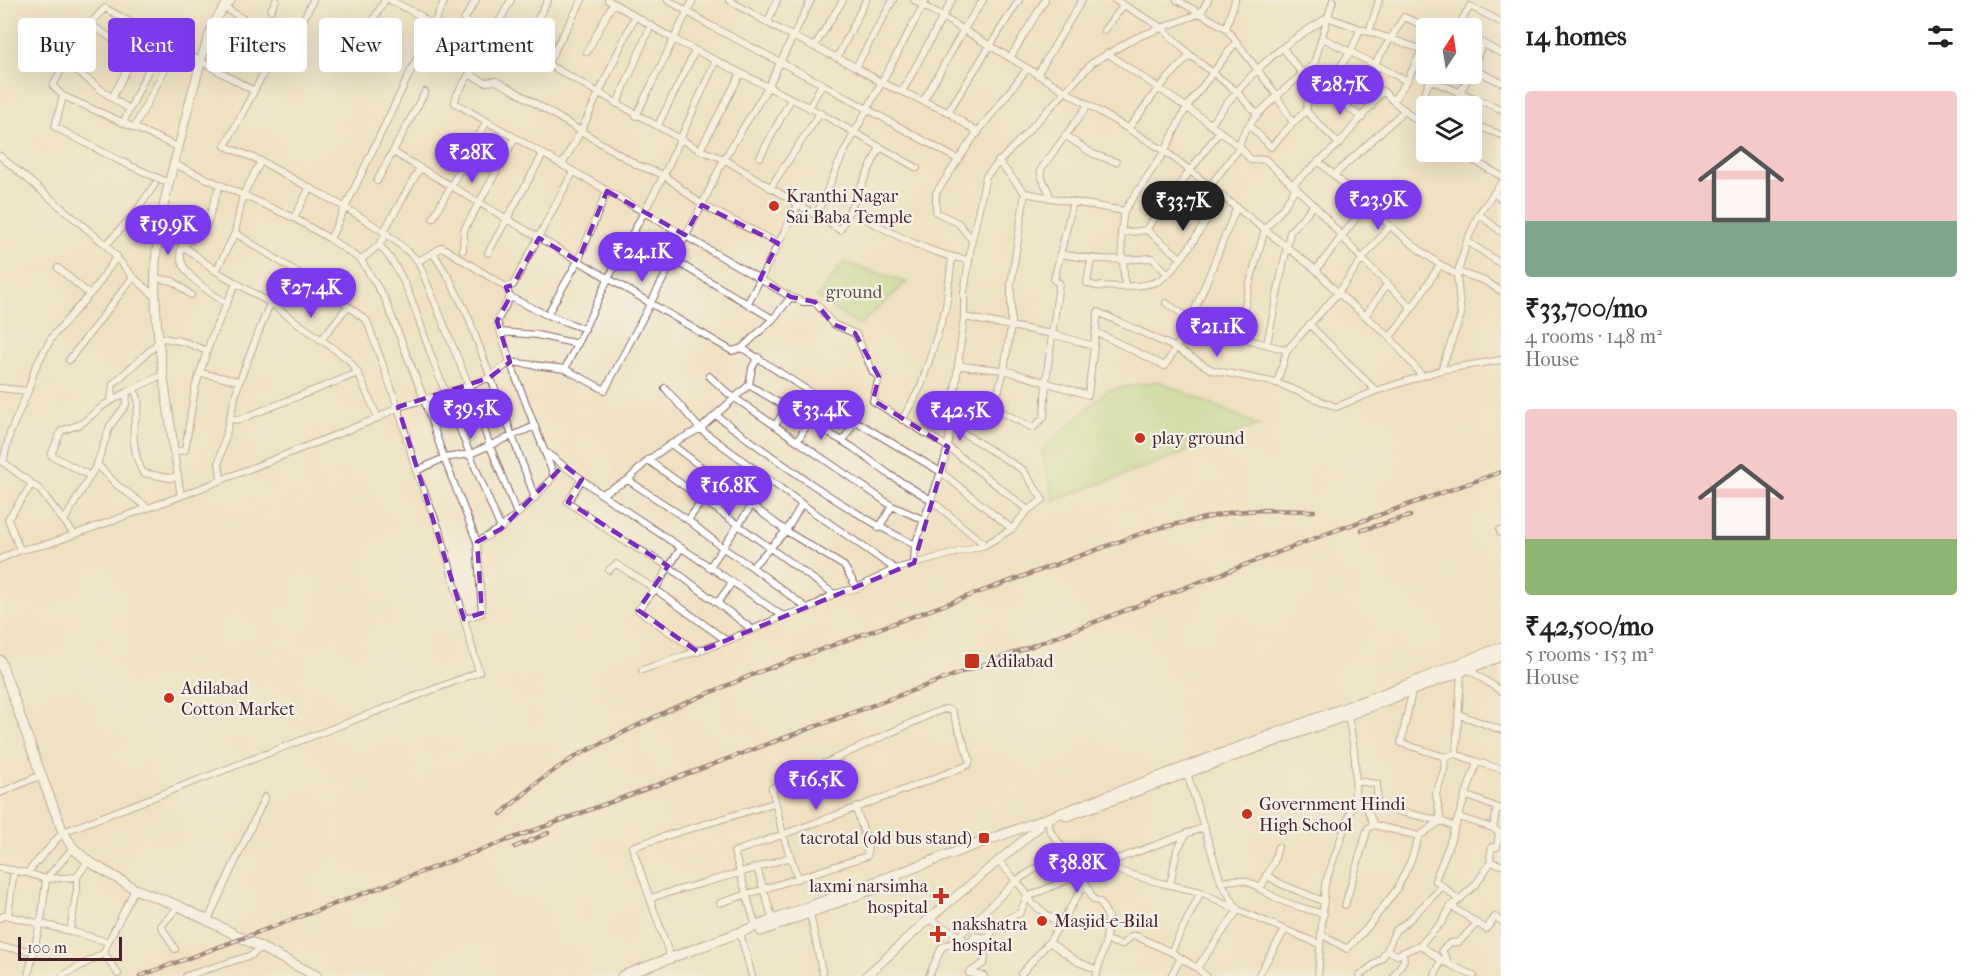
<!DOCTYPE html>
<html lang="en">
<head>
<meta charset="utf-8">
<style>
  body { margin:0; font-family:"IM FELL French Canon",serif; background:#f6f6f6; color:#222; height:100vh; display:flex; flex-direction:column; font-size:22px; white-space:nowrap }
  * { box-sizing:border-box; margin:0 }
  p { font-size:20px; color:#767676 }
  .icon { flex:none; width:33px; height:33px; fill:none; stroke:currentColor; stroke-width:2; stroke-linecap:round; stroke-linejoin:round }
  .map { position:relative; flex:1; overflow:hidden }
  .drawer { display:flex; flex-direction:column; background:#fff; width:480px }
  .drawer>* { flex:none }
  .guide { position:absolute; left:18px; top:18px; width:570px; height:54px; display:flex; gap:12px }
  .needle { width:39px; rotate:12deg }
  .controls { position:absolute; left:1416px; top:18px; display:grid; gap:12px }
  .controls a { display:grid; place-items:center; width:66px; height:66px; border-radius:6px; background:#fff; box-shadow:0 6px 24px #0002; font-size:30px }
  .scale { position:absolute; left:18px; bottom:15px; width:104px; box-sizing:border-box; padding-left:6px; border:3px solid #4a1f2b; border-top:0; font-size:16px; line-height:21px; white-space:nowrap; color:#4a1f2b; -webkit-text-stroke:4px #f7f3e8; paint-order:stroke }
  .price { position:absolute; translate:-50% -51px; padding:0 14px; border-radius:21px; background:#7c3aed; color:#fff; font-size:20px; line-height:39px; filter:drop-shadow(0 2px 3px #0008) }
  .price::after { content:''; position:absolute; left:50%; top:36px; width:18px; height:14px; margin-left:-9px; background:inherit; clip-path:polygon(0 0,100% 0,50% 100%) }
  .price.active { background:#222; color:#fff }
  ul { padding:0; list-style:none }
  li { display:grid; align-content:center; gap:12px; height:318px; padding:0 24px }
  li span { display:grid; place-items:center; height:186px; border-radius:6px; color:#555 }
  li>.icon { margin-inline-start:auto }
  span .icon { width:108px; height:108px; fill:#fffc; stroke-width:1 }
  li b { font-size:26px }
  h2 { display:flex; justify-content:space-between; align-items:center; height:72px; padding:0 24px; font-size:26px }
  .tag { padding:0 21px; border-radius:6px; background:#fff; box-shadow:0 6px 24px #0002; font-size:21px; line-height:54px }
  .tag.active { background:#7c3aed; color:#fff }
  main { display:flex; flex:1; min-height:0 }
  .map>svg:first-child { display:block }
</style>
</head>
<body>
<main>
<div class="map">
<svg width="1501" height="976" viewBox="0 0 1501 976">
  <rect width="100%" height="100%" fill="#f7f3e8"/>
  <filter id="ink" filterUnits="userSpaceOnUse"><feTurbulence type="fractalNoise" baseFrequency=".0167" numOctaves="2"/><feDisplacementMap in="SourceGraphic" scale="12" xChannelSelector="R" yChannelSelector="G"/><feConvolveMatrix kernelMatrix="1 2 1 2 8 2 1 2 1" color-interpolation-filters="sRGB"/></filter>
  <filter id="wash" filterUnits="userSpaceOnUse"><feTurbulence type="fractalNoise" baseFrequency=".008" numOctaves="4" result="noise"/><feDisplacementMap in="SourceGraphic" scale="24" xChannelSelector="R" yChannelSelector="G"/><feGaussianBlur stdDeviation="1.35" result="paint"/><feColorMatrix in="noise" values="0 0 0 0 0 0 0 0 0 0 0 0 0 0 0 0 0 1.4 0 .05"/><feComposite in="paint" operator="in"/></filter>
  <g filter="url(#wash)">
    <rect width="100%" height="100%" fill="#efe1c3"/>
    <path fill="#aed782" stroke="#7c7b56" stroke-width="1.5" d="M844,262L907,282L858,326L817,297Z
      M1158,381L1259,425L1054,501L1041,450L1108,390Z"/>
  </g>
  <g filter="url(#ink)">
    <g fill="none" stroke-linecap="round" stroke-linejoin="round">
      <defs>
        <path id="street" d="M390,0L421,16L431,26
          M476,0L464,20L521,49L700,150L724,159L840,230L880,147
          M608,0L675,40L820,113L917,168
          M668,0L711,26L824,85L959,160
          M729,0L782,31L856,67L882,83L948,112L978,133
          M914,0L1165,151L1316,270L1338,293L1390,337L1422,376
          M1115,0L1161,27L1190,55L1236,91L1258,115
          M1177,0L1226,28L1275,93L1293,123L1306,111
          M1333,0L1314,64L1306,111L1339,144
          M224,7L280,42L225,146L261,161
          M271,10L276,0
          M1328,17C1360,30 1394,39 1426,51
          M768,22L777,0
          M90,24L105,8L254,91
          M1226,28L1235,0
          M1457,28L1470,6L1501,22
          M429,30L439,41L451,45L470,61L472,76L485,82L496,81L513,90L637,165L664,175L702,205L778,243
          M1104,30L1124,5
          M1360,30L1351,51L1333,77L1372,106
          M1369,32L1379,0
          M297,33L313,0
          M365,33L385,0
          M491,36L511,0
          M1323,38L1407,81
          M1472,38L1501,53
          M814,47L843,0
          M1283,48L1303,75
          M521,49L548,0
          M587,52L613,3
          M1107,53L1202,118L1240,147L1251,160L1265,159L1314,205L1362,259L1412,308L1440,265
          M837,58L866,0
          M1010,58L1045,0
          M152,60L132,52L90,24L65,62L53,86L63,96L178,147
          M65,62L112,98L129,109
          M547,64L582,0
          M856,67L893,0
          M1472,69L1501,82
          M1472,71L1482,44
          M470,73L456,96L455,103L791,297L803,302H815L833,324L856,334L873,372L879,377L873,401L948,447L1028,510
          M1037,75L1082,0
          M1430,80L1501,109
          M903,90L952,0
          M1359,95L1376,68L1374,65L1404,17L1430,28
          M63,96L55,127L120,161L169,183
          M1333,96L1362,118
          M112,98L130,64L133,57L132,52L142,28
          M924,100L964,29L983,0
          M1393,101L1426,128
          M617,104L651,25
          M1428,106L1420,103L1433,74
          M1453,106L1470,74
          M809,108L822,84
          M948,112L1019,0
          M636,116L693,0
          M124,121L163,39
          M1472,124L1501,135
          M658,125L695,51
          M1210,125C1231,97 1254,70 1282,48C1297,36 1313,27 1328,17
          M1249,125L1271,147L1293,123
          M134,128L176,48
          M1128,129L1158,89L1190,55
          M1065,135L1093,154L1116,162
          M700,150L741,73
          M393,152L732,351L742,348L855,421L941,472L1012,529
          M1459,152L1501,176
          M0,156L106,245L133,277L156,297
          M760,157L791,99
          M998,161L1025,193L1073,202
          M1318,161C1363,200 1404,244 1457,275
          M174,164L243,195L261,161C312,191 377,219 418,261L469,386L490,446L517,514
          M562,165L581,131L635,16
          M573,172L513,285L506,287L510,297L497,321L510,362L565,369L605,390L702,205L724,159L768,87L811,0
          M1334,175L1405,110
          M377,181L425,92
          M1293,184L1339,144L1383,91L1393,101L1407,81L1422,50
          M1210,186L1240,147C1237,124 1297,80 1314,64
          M770,188L820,113
          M1025,193L1011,284V326L1004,370L994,408L1033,428L1044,417L1046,381L1059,283L1054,280L1073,202L1124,211
          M1494,193L1501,199
          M1222,195C1208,216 1179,271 1158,281C1149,286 1135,285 1125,287L1121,233L1124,211L1165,151L1186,108L1236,42
          M1050,198C1049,187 1039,179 1041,169L1088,105
          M1479,214L1501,232
          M816,216L842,156L926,0
          M860,216C894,234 931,255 969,260
          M294,218L309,189
          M433,218L487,121
          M384,231L420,168
          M235,233L216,271L270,303L348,359L358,373L378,418
          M1121,233L1147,230
          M330,239L445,0
          M972,240L986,176L1092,63L1135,38L1201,13L1208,0
          M1467,241L1501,264
          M106,245L136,212L155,184
          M182,245L204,232L220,184
          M379,245C406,272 418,319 431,355C453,414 477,472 501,529
          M463,250L464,230L515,138
          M433,253L442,247L506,287
          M488,253L543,154
          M1060,254C1091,260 1120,261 1152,258L1167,273
          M1181,258L1148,231L1147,228L1219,132
          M672,259L773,319
          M361,260L379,245L387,233
          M1091,260L1087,283L1096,286L1125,287
          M418,261L433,253L449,278L468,316L535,498
          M58,268L89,294
          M1316,270L1366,205
          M216,271L182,245C172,270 208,291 226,303
          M1458,272L1485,281L1501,291
          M155,278L173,281L191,295
          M510,297L547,315L578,261L607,191
          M748,303L798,205
          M1166,303L1190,319L1215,331L1287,350L1338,293L1362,259L1390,226
          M547,315L585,329
          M1366,315L1388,283
          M1309,324L1376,391
          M501,332L537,335L578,344
          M1096,332L1165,366C1196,317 1214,260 1237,207
          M158,337L185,342L207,351
          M1238,337L1249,286L1265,229L1283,208L1296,187
          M1390,337L1412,308
          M321,340L348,306
          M1267,344L1290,232L1314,205
          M1094,346L1098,312L1176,348L1212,370L1277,383L1336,407L1376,391L1441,370L1501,360
          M742,348L773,319L791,297
          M758,357L752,368L749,385L852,447L890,475L931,500L985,545
          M959,359L961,366L1004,370L1088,395L1094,346L1052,334L964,317
          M69,360L133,277
          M565,369L609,277L664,175L716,60
          M1441,370L1461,315L1457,275L1467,241L1479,214L1501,183
          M200,373L239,381
          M709,376L729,394L892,506L924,520
          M1277,383L1287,350
          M0,388L28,391
          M665,388L700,429L802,504L895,569
          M133,389C143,402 137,411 134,425C132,440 136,460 143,473L170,478L177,476
          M111,401L113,384L159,342
          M717,416C780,463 844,510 915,545
          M230,418L238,420L358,373
          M902,420L921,386L946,307L952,257
          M775,425L787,408
          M798,440L822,400
          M843,441L855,421
          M671,444L786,531L844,566L857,588
          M544,451L601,494L783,616
          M648,460L834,594
          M1,462H3L40,490L74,534
          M3,462L10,433L28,391L35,368L52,337L96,287L117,256
          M97,464L117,485L147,507
          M416,471L444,458L470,454L535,426
          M90,476L51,455L61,431L81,424L104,405L127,392
          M221,479L219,462L238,385L270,303
          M582,479L568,502L621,539L668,566L753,630
          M628,480L688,520L723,548L752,567L808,609
          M601,494L628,480L648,460L671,444L700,429L749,385
          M181,496L378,418L398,407L447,393L489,378L510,362L554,476C530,503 510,525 477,542L482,613L464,619L441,534L416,471L398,407L367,321L338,298L235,233L243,195L294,218L330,239L361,260L385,299L424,399L444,458L477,542
          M688,520L703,500
          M64,521L97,464L110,426L126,405L127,392L162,375
          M879,528L892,506
          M1500,530L1501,533
          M681,548L655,589L638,610L698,652
          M20,550L8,519L32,484
          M0,559L20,550L48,544L181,496L174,452L185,450L195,388L212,336L236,283
          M914,563L915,545L941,472L948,447L964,317V293L972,240L958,223L936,212V193L973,138L1027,69
          M752,567L786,531L802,504
          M709,568L769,480
          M609,570L616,564L655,589L727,641
          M718,602L731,584
          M1468,669L1501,691
          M642,670L727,641L783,616L808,609L834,594L857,588L895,569L985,545L1012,529L1028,510L1043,500L1023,470L950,425
          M1412,691L1401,743L1445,757
          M1458,714L1501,730
          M1456,754L1461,672
          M1477,762L1501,769
          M1186,770L1221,882L1238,910L1197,968L1206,976
          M1356,781L1377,784V807
          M0,793L41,775
          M1465,795L1501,809
          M1354,801L1441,821L1455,827
          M1048,817L1050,831L1079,869L1093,899L1100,902L1108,917L1106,940L1096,976
          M1458,817L1493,828L1501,834
          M1374,825L1419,836
          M1493,828L1497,808
          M998,860L1023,889L1033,904L1059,924
          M88,861L77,877V889L70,931L108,942L104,953L118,974
          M1491,862L1490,856L1492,847H1497L1499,833
          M1104,864L1111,869L1161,883L1201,892L1238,910L1319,944
          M0,868L27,873L46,879L77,877
          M757,868L773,920
          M1079,869L1104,864L1205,827
          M27,873L63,832L479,672L464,619
          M1266,875L1281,884L1323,901
          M1221,882C1252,875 1253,887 1278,899C1292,906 1309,909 1324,914
          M1170,885L1177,850L1187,833
          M1260,889L1274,862L1278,847
          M650,898C697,884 744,873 790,857
          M1459,900L1476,884L1491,862L1501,865
          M720,903L867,856L868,845L856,809
          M1345,905L1368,828L1374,825L1365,804
          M1451,906L1486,929L1495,917L1501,921
          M809,909L823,976
          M8,916L14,870
          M0,918L5,915L70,931
          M929,919L958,935L982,953L985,956L984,963L969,973L984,976
          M208,920L265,797
          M756,927L734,852C813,824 890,796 968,765L970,760L952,711L945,709L933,713L772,788L783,835L798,879
          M740,933L752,976
          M1321,934L1347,949L1367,928L1397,889L1411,860L1419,836L1441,821L1436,794L1444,770L1445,757L1456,754L1477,762L1449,845L1435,880L1459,900L1451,906L1442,922L1420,945
          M1106,940L1121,945L1132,936H1136L1171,952L1197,968
          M108,942L135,889
          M1049,942L1078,962L1098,970
          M970,946L974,936L987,938C996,927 1006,917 1020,913L1027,897L1081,874
          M0,947L33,951
          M175,949L161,926L179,906
          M1387,950L1395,931L1409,920L1443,886
          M1171,952L1201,892
          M671,959L632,847C679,831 727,818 774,803
          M1448,962L1442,950L1450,943L1459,942L1477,923
          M1021,974L1049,942L1085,884
          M28,976L42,915L46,879L73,848
          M62,976L104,953
          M186,976L252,955L261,947
          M929,976L942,947L952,943L1016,881L1065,850
          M1171,976L1181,958
          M1258,976L1285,930
          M1318,976L1325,884L1354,801C1358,772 1354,741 1347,713
          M1359,976L1381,959L1387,950L1397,955L1420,945L1441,960L1474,976
          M1394,976L1404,960L1403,952
          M1435,976L1441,960"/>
        <path id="secondary" d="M174,452C167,394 155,338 155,280C155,236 166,191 178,149C184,127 188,105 195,83C203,55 209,21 231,0
          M866,976L929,919L1039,827"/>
        <path id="primary" d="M0,660L41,775L63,832L73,848L88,861L135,889L179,906L317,976
          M1067,816L1348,715L1501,656
          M761,931L897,880
          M622,976L1409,684L1501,647"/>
      </defs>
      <use href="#street" stroke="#846360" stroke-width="8"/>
      <use href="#secondary" stroke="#846360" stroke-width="10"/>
      <use href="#primary" stroke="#846360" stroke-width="11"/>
      <use href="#street" stroke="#fff" stroke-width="6"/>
      <use href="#secondary" stroke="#fff" stroke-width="8"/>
      <use href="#primary" stroke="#fff" stroke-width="9"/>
      <defs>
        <path id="rail" d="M1362,530L1410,516
          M501,814L540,780L576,756L671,709L759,672L1154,529L1233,512L1261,510L1314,511
          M515,847L548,833
          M140,976L987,663L1334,531L1501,472"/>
      </defs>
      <use href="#rail" stroke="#4a1f2b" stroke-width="4.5"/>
      <use href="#rail" stroke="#f7f3e8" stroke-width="2" stroke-dasharray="7" stroke-linecap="butt"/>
    </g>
  </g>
  <path d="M0 0H1501V976H0ZM607,191L685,235L702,205L778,243L760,279L791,297L815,302L833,324L855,333L879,377L873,400L948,447L914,563L698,652L638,610L668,566L568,502L582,479L564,465L501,529L477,542L482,613L464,619L398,407L489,378L510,362L497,321L510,297L506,287L513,285L539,238L578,261Z" fill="#efe1c3" fill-opacity=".55" fill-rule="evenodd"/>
  <path fill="none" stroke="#7b2cbf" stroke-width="4.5" stroke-dasharray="12 8" stroke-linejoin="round" d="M607,191L685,235L702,205L778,243L760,279L791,297L815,302L833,324L855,333L879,377L873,400L948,447L914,563L698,652L638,610L668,566L568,502L582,479L564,465L501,529L477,542L482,613L464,619L398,407L489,378L510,362L497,321L510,297L506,287L513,285L539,238L578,261Z"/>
  <g fill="#c8321e" stroke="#f7f3e8" stroke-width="2">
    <circle cx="774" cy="206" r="6"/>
    <circle cx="1140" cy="438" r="6"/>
    <rect x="964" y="653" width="16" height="16" rx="3"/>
    <circle cx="169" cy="698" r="6"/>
    <circle cx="1247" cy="814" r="6"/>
    <rect x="978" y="832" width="12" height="12" rx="3"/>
    <path d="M938 887h6v6h6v6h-6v6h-6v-6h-6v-6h6z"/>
    <circle cx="1042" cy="921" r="6"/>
    <path d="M935 925h6v6h6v6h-6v6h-6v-6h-6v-6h6z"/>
  </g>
  <g text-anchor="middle" stroke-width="4.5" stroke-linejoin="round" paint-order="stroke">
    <g font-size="18" fill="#4a1f2b" stroke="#f7f3e8" text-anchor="start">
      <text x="786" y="202">Kranthi Nagar<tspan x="786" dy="21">Sai Baba Temple</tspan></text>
      <text x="1152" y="444">play ground</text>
      <text x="986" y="667">Adilabad</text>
      <text x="181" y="694">Adilabad<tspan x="181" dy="21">Cotton Market</tspan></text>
      <text x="1259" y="810">Government Hindi<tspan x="1259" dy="21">High School</tspan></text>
      <text x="972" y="844" text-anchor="end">tacrotal (old bus stand)</text>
      <text x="928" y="892" text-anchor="end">laxmi narsimha<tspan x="928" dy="21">hospital</tspan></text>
      <text x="1054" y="927">Masjid-e-Bilal</text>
      <text x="952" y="930">nakshatra<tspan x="952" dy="21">hospital</tspan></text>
    </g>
    <g font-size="18" fill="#634d41" stroke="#f7f3e8">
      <text x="854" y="298">ground</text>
    </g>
  </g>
</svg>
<div class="controls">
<a><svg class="needle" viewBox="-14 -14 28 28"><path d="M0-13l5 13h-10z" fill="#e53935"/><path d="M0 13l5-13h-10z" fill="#767676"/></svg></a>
<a><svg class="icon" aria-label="layers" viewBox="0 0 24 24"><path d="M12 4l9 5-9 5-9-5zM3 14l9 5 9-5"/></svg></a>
</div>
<div class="scale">100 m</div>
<b class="price" style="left:1340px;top:116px">₹28.7K</b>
<b class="price" style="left:472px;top:184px">₹28K</b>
<b class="price" style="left:1378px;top:231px">₹23.9K</b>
<b class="price active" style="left:1183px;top:232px">₹33.7K</b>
<b class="price" style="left:168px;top:256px">₹19.9K</b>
<b class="price" style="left:642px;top:283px">₹24.1K</b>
<b class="price" style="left:311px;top:319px">₹27.4K</b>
<b class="price" style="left:1217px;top:358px">₹21.1K</b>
<b class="price" style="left:471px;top:440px">₹39.5K</b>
<b class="price" style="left:821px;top:441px">₹33.4K</b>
<b class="price" style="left:960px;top:442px">₹42.5K</b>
<b class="price" style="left:729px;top:517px">₹16.8K</b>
<b class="price" style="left:816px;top:811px">₹16.5K</b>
<b class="price" style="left:1077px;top:894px">₹38.8K</b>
<div class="guide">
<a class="tag">Buy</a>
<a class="tag active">Rent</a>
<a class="tag">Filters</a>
<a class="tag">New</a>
<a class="tag">Apartment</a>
</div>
</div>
<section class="drawer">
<h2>14 homes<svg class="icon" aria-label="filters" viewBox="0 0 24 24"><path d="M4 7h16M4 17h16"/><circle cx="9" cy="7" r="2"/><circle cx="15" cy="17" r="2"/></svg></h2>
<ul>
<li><span style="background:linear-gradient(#f6c9c9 70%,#7fa58c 0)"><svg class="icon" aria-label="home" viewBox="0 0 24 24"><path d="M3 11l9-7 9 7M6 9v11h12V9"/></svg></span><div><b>₹33,700/mo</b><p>4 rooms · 148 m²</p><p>House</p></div></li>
<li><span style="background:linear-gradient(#f6c9c9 70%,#8fb573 0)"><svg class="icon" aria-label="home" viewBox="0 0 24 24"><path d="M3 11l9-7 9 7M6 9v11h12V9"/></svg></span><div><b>₹42,500/mo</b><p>5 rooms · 153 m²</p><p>House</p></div></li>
</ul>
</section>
</main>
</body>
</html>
